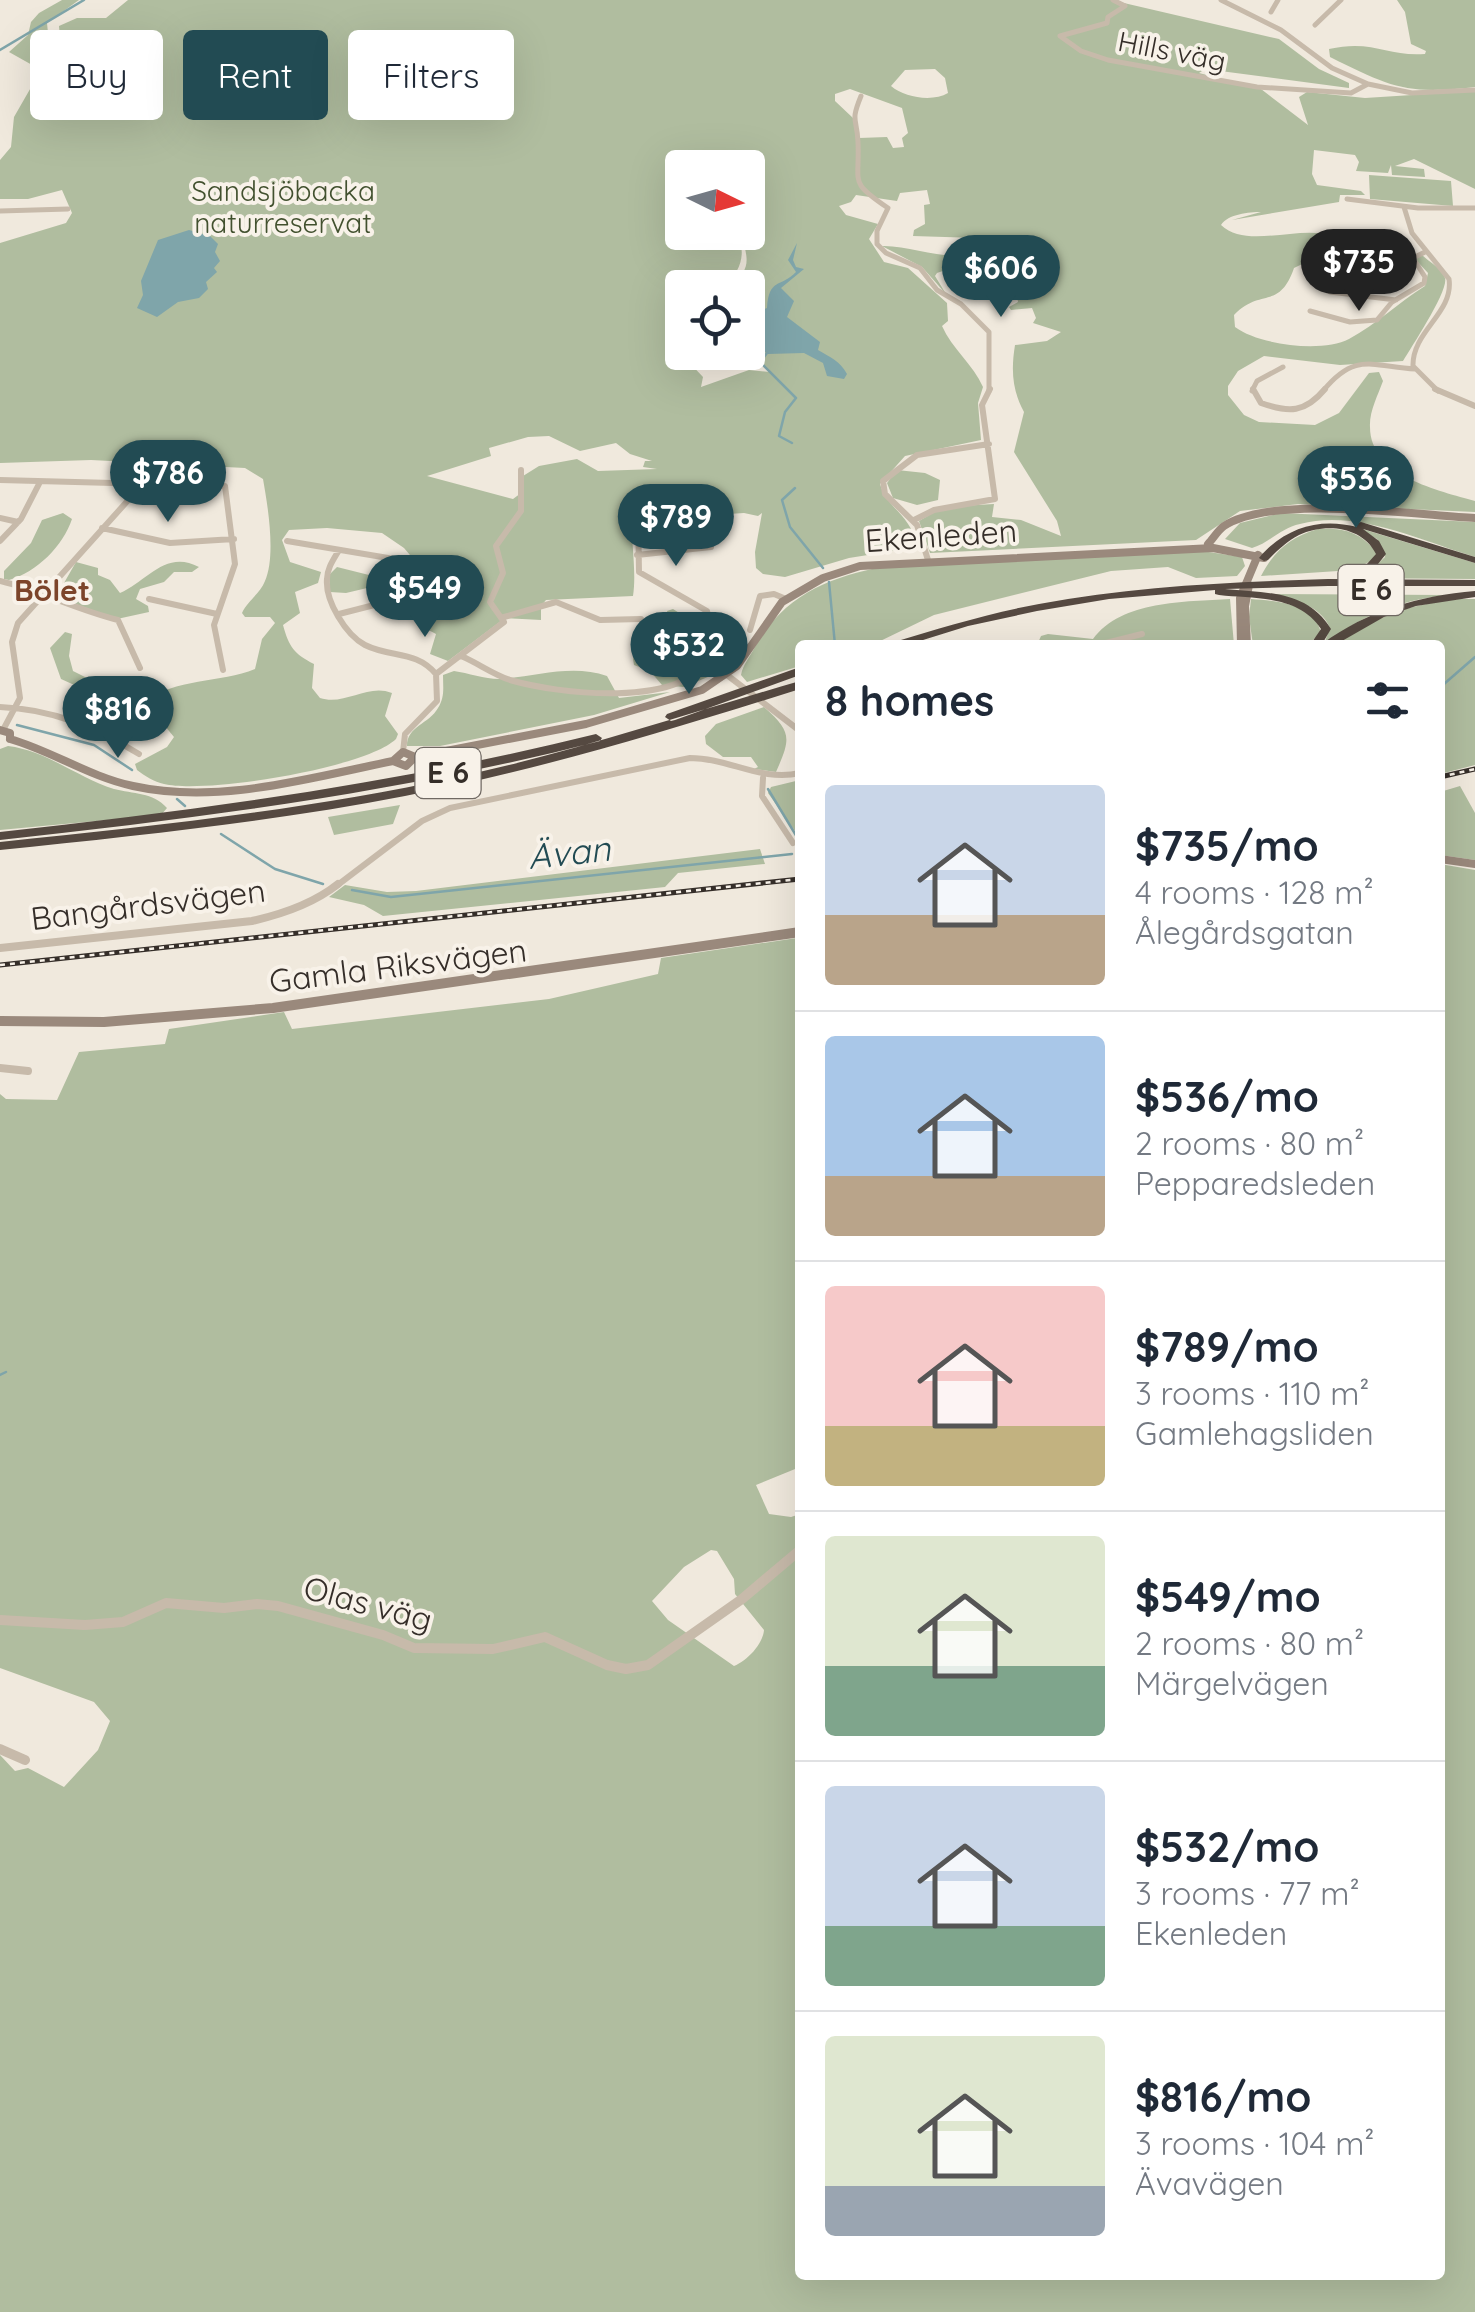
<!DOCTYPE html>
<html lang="en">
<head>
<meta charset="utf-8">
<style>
  body { margin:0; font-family:Quicksand,sans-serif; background:#f2f2f3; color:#1f2937; height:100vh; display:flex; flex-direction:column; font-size:38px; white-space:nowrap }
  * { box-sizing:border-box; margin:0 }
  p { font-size:32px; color:#747a83 }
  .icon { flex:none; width:55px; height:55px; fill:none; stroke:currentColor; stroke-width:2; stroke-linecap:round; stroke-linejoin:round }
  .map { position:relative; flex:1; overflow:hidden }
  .sheet { position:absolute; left:795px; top:640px; width:650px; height:1640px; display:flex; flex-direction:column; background:#fff; border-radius:10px; box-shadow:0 10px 40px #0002 }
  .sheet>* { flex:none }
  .banner { position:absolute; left:30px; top:30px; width:615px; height:90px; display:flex; gap:20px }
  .needle { width:65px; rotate:95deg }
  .buttons { position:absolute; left:665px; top:150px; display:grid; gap:20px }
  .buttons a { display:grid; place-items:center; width:100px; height:100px; border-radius:10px; background:#fff; box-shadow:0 10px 40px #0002; font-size:50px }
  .price { position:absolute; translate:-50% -85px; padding:0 22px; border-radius:35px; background:#224b53; color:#fff; font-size:32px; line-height:65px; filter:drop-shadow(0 2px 5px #0008) }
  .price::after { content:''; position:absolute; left:50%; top:60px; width:30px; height:22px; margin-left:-15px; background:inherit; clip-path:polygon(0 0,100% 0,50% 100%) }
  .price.on { background:#222; color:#fff }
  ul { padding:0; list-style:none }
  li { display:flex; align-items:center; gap:30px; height:250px; padding:0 30px }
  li+li { border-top:2px solid #e0e1e3 }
  li span { display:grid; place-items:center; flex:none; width:280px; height:200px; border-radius:10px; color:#555 }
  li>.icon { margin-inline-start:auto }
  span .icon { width:120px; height:120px; fill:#fffc; stroke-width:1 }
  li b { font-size:42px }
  h2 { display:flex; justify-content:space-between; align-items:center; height:120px; padding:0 30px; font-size:42px }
  .pill { padding:0 35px; border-radius:10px; background:#fff; box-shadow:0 10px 40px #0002; font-size:35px; line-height:90px }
  .pill.on { background:#224b53; color:#fff }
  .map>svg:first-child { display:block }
</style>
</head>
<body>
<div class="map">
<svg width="1475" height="2312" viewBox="0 0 1475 2312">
  <rect width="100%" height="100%" fill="#f0e9dd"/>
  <path fill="#b0bd9f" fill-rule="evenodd" d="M62,0H79L47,23L49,43L60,37L59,26L77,18H106L128,0H1111L1279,39L1319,69L1349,83V88L1205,69L1199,73L1261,89L1308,125L1299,97L1307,92L1365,98L1475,91V189L1414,159L1395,166L1424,169L1425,177L1392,175L1391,165L1388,173L1356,171L1359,162L1355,155L1314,150L1312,174L1317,185L1361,191L1365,195H1340L1339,202L1232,220L1261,212C1249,212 1228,214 1221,225C1247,250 1299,224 1333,236L1325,253L1294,268C1279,311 1261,287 1234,315L1235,327C1259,345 1322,353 1349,339C1377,324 1398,303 1425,286L1428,273L1415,259L1422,255C1429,262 1442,268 1445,278C1449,290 1412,346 1403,361L1340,365L1264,356L1238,371L1228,386V395L1244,415L1259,422L1315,425L1339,413L1369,373L1379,372L1383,381C1378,395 1369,412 1370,427C1370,476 1440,491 1475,501V512L1298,504L1240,511L1196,540L930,553L919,521L943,507L994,504L992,517L1021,520L1061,536L1057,521L1014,452L1024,412C1012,390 1011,370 1015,345L1047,341L1061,332L1033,323L1036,318L1032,308L1011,310L1009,307L1018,302L1016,291L1003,277L1015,267L1028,263L1022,255C1010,253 1003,260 993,265C983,270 956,265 937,273L935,276L946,294L922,267L882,246C915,245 956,268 989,246L976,238L913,236L914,230L925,224L924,205L930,204L927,190L900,193L897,201L856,195L851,202L839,206L846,215L878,224L869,239L884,262L908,268L947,303L948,321L942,326C952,349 973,364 983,387L978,403L981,440L905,456L880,484C887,509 910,513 918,547L849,558L785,577L763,574L756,568L755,552L762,513L758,516L744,513L682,517L673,513L662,488L634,489C626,517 638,564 633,596L546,600L541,606V620L505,618L448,661L430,654L436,634L417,624L424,614L467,598L455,570L415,561L404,548L382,533L327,528L289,530L282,540L290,562L321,572L318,583L295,592L300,613L283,625C289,647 294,654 314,664L312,688L320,698C345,706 368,683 392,693L385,716L398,734L396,739C366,768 206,794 164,784C154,782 145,776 137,770L135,764L167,747L174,737L145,702C174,678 221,683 255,669L262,639L275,623L270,617H245L242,613C248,600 260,594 265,581C276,556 268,507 263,479L245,468L91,460L0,463V243L66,223L72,213L62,190L28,199H0V160L11,147L14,117L41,70L9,52L28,35L31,22L39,13ZM935,69L945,78L948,93C933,102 905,98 891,86L905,70ZM850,89L902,108L908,133L902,138L904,147L893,148L887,137L859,138L853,118L835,101V94ZM682,168H748V232L741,233C747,257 754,269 728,287L748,288V352L701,353L724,370L760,363L770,372L749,370L701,387L703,377L669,341L672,315L682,311V288L725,287C741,269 746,256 738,233L682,232ZM549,436L580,451L616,443L630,454L652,461H645L643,467L657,469L598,471L577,459L539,466L523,476L521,493L513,499L427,476L491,456L489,448L528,437Z
    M1397,0H1475V87C1405,95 1391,87 1330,57L1329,49C1373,39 1388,57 1425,54L1426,51L1411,44L1405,12Z
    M1369,175L1451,181L1453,206L1370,199Z
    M897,470L925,473L940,480L938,500L917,505L893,498L887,483Z
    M63,513L72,519C63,546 37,572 9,580L4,579V571L31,543L42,520Z
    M1281,513L1475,522V557C1421,541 1357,509 1300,524C1281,528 1269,543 1252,548L1225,539L1240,523Z
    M1352,526L1475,563V579L1344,578L1369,572L1385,557L1377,539Z
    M1318,529C1345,528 1360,532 1377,553L1375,559L1353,570L1261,576C1274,551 1290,537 1318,529Z
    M1202,551L1242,557L1245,566L1237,576L1196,578L1168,567L1111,571L934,615L872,645H800V666L747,682L741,675C743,664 750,657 755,647C784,595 829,577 886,566Z
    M76,562L98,568V575L110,580L120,593C147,581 166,549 199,567L192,572H174L164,582L140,589L136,599L148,606L149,612L117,619L56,597Z
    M337,567L385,579L384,584L346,593L330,592L329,575Z
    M1254,594L1446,595C1398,601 1363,615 1324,644L1330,628C1318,599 1281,599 1254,594Z
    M1230,599L1234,645H1037L1041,636L1048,634L1093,639C1122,600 1185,602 1230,599Z
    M1251,599C1277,601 1315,603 1321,633L1307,645H1253L1249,617Z
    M1458,599H1475V765L1440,774V645H1334C1378,616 1406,605 1458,599Z
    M673,609L703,628L684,637L675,659L677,665L722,671L684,687L662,685L650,671L634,665L633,659L640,638L665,633L669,618L667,611Z
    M65,632L72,634L69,656L73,671L91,680L120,678L122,688L132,694V701L112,702L61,679L50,648Z
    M454,671C469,673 487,680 502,679C536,676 573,664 607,676L619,698L670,692L594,715L440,746H407C407,726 429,724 438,708C445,697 443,687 443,675Z
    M764,707C792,732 791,738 776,772L754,769L758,767L751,757H723L706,744L705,736L716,724Z
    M8,746C48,751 78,778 114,789C133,794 153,792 167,808L161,815L0,830V749Z
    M800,780V838L768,793L771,787Z
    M1460,786L1475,813V860L1440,855V792Z
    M400,805L393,824L334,835L328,817Z
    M760,849L765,864L678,873L665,887L383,916L364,905L329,897L345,885L387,892L416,891Z
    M1440,864L1475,870V2312H0V1755L15,1771L28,1768L64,1787L98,1750L110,1721L94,1702L0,1668V1094L6,1099L57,1100L79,1052L165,1044L169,1029L284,1012L292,1029L549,999L658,974L661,958L797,938L800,1467L756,1485L769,1514L791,1517L800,1514V2275H1440ZM711,1550L717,1551L734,1579L735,1594L764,1630C763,1644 747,1661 734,1666L668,1620L652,1601L684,1567Z"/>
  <path fill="#7fa5aa" d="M189,230L210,236L218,244L215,252L220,261L214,268L217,272L206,282L208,289L199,298L178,302L157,317L137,308L143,295L141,281L158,240Z
    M797,243L793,260L796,267L804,269L781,288L794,301L787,317L820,342L818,350C830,357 840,361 847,374L844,379L827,376L823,363L804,353L768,354L748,340V316L767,308C769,278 780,288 796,272L788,260Z"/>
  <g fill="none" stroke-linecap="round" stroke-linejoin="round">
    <path stroke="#7fa5aa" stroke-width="2.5" d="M0,50L84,0
      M767,353L760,362L796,398L785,412L779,436L792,443
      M795,488L782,500L790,527L823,568
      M829,582L835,645
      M1440,704L1444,684L1475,657
      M17,725L94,745L132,770
      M768,789L800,842
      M177,799L185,806
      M221,834L275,869L323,884
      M352,890L391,897L792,854
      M0,1375L6,1372"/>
    <path stroke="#c7baaa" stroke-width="5" d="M1113,0L1125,6L1108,17L1107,23L1060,36L1081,51L1108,60L1257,87L1351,93L1368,84L1412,93L1475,90
      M1221,0L1281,30L1332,68L1368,84
      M1271,12L1278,0
      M1315,25L1341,0
      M861,96C850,123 857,117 858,142C860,184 848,181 888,208L877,231V244L886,253L920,268L937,290L961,304L989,332V391
      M1347,199L1418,208H1475
      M1404,207L1412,233L1449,279C1454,313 1412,331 1413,366L1438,391
      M0,211L68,209
      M1330,292L1396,300
      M1310,311L1350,322L1377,320L1392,302L1424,283L1425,277L1413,258L1425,252
      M1252,391L1257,381L1283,367
      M1323,391C1355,352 1371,366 1415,369"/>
    <path stroke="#c7baaa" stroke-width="6" d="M1253,389L1261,403C1289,413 1305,413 1325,389
      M1435,389L1475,406
      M0,480L225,486L235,564L214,625L223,670
      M0,518L18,522
      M914,520L934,510L995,499L982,405L990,389
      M102,528L170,543L234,539
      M0,541L21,519L40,482
      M287,541L400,560
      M339,550C334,559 327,568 327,579C325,601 346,635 365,645C391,658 416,650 436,674L437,701L405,734L403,752
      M637,555L711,547
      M928,560L917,525L885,494L883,481L917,455L989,444
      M0,581C41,591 77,610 118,620L140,668
      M149,599L217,614
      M339,614L433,590
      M504,617L556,602L600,620L641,619
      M750,630L760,596L774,594L786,599
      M1098,645L1142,634
      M461,656C478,663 492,674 510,680C558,694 682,709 709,657C716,643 710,625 707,611L639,572L638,513
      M436,674L504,622L490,602L503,573L496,546L521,511V470
      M727,675L800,731
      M0,707C52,709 95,727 139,754
      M3,730L20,698L12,642L18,623L140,487
      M763,778L762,796L793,843
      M335,887L422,821L450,808L690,758C729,758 761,782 800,773"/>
    <path stroke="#c7baaa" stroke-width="8" d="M0,948L252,921C283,914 313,904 338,884
      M0,1068L28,1071"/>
    <path stroke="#c7baaa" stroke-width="10" d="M0,1620L85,1625L123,1622L166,1603L224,1608L257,1604L278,1606L383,1635L414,1648L493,1649L545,1637L607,1665L626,1669L648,1665L742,1599L800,1550
      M0,1749L25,1760"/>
    <path stroke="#9a897c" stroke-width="8" d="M1208,544C1213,539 1218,530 1224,526C1273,494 1416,515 1475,518
      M1241,645L1240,598L1258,555
      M1247,645L1245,606L1249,585
      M0,730L10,733V739
      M10,739C52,751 90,777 133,786C219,805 309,778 393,761
      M403,752L415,757L406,766L393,761Z
      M415,757L586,724L702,690L737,666L782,602L823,578L860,566L1213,548L1264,558
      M1440,859L1475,864"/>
    <path stroke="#9a897c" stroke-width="10" d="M0,1021L104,1022L273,1008L800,932"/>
    <path fill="#554941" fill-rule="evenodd" d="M1361,522L1475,557V563L1363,529L1379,541L1386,554L1374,569L1340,576V572L1366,565L1376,554C1362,526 1325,523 1299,535C1287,541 1277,551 1268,560L1264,561L1259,558C1284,528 1319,517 1357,527V523Z
      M1328,579L1475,580V586H1328L1225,589C1266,593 1307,590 1331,629L1322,644C1368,610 1419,596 1475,591V597L1416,606L1384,617L1335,645H1310L1321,629C1299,595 1255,599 1219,595L1215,594V590L1109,599L1037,611L968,626L907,645H889L891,643C940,628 989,613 1039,604C1135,586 1231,582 1328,579Z
      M800,667V675L675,720L671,721L665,717L667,714Z
      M800,681V689C670,730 539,770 405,796C271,822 136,836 0,850V842C153,826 307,810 457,777C574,752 686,714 800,681Z
      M596,734L602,738L600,741C403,792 202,818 0,840V832C201,810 400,783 596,734Z"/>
    <defs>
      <path id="rail" d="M1440,777L1475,769
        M0,965L800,879"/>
    </defs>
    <use href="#rail" stroke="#352e29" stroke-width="5"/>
    <use href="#rail" stroke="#f8f2e9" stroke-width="2.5" stroke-dasharray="5" stroke-linecap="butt"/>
  </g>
  <g text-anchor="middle" stroke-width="8" stroke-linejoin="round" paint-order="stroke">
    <g font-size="28" fill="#352e29" stroke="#f8f2e9">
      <text transform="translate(1172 51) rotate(11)" y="10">Hills väg</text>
    </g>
    <g font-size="28" fill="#42512f" stroke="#f8f2e9">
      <text x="283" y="201">Sandsjöbacka<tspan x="283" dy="32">naturreservat</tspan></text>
    </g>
    <g fill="#f8f2e9" stroke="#706963" stroke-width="2.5">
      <rect x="1338.5" y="565" width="65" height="50" rx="8"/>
      <rect x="415.5" y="748" width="65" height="50" rx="8"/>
    </g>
    <g font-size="30" font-weight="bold" fill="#352e29">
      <text x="1371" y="600">E 6</text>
      <text x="448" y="783">E 6</text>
    </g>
    <g font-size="30" font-weight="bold" fill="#7c442a" stroke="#f8f2e9">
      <text x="52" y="601">Bölet</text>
    </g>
    <g font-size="32" fill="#352e29" stroke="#f8f2e9">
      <text transform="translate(941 536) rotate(-4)" y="11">Ekenleden</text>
      <text transform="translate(148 905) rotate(-7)" y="11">Bangårdsvägen</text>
      <text transform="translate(398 966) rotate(-7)" y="11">Gamla Riksvägen</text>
      <text transform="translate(368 1604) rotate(15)" y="11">Olas väg</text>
    </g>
    <g font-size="35" font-style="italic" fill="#224b53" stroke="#f8f2e9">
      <text transform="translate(569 853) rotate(-6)" y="12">Ävan</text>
    </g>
  </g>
</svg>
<div class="buttons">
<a><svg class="needle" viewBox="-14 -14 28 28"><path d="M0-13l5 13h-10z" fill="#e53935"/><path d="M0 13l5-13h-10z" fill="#747a83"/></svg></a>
<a><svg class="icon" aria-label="locate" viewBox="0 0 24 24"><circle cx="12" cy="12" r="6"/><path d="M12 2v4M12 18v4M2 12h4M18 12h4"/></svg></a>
</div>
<b class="price on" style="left:1359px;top:314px">$735</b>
<b class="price" style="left:1001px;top:320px">$606</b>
<b class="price" style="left:168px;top:525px">$786</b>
<b class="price" style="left:1356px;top:531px">$536</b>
<b class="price" style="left:676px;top:569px">$789</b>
<b class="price" style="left:425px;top:640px">$549</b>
<b class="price" style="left:689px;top:697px">$532</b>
<b class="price" style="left:118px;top:761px">$816</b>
<div class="banner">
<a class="pill">Buy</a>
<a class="pill on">Rent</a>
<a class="pill">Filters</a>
</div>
<section class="sheet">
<h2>8 homes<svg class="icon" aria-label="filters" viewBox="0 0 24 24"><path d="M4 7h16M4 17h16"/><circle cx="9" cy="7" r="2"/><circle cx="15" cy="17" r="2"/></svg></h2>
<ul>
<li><span style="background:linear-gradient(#c9d6e8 65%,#b9a48a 0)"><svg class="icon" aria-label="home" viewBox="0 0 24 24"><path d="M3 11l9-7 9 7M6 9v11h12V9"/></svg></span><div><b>$735/mo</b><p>4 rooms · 128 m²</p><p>Ålegårdsgatan</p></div></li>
<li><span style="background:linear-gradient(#a9c7e8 70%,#b9a48a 0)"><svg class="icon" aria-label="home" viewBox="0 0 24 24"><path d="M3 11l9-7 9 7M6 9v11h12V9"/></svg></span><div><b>$536/mo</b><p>2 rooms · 80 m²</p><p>Pepparedsleden</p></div></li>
<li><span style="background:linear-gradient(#f6c9c9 70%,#c2b280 0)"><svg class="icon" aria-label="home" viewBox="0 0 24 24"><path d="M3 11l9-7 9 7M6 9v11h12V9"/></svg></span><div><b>$789/mo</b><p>3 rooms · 110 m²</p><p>Gamlehagsliden</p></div></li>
<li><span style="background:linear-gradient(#dfe7d0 65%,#7fa58c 0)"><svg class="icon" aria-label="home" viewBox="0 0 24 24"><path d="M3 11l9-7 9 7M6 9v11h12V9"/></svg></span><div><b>$549/mo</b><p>2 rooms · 80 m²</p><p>Märgelvägen</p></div></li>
<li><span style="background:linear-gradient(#c9d6e8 70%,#7fa58c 0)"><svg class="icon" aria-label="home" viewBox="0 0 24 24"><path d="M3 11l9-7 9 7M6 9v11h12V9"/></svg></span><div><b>$532/mo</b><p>3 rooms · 77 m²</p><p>Ekenleden</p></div></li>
<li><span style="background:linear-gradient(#dfe7d0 75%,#9aa5b1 0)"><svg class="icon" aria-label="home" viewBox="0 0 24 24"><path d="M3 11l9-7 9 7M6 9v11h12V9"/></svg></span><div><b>$816/mo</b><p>3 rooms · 104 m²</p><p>Ävavägen</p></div></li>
</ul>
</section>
</div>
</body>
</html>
